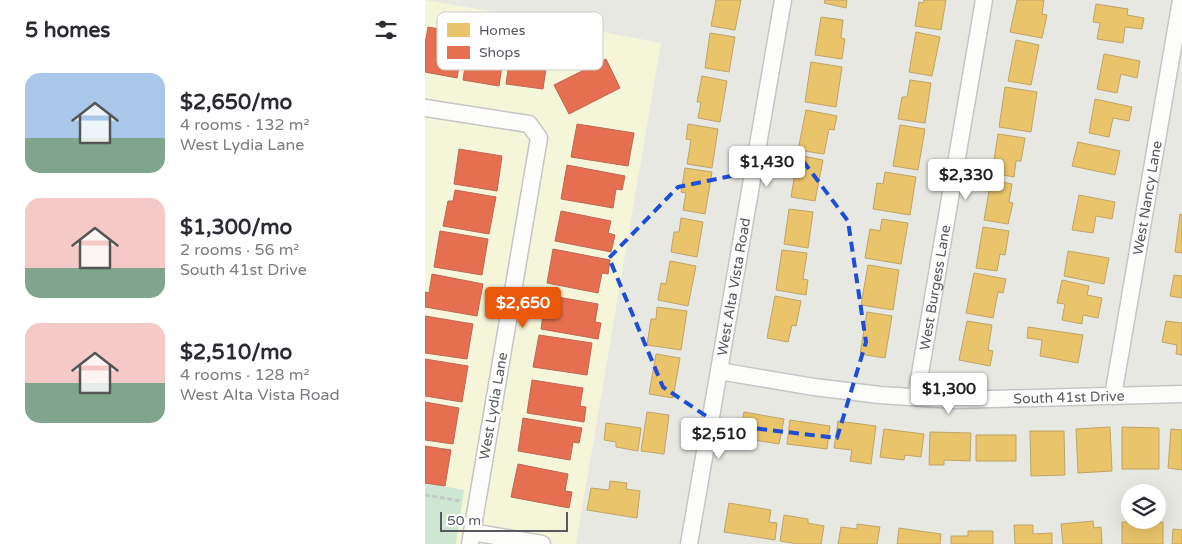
<!DOCTYPE html>
<html lang="en">
<head>
<meta charset="utf-8">
<style>
  body { margin:0; font-family:"Varela Round",sans-serif; background:#f7f7f7; color:#2b2b33; height:100vh; display:flex; flex-direction:column; font-size:19px; white-space:nowrap }
  * { box-sizing:border-box; margin:0 }
  p { font-size:16px; color:#7c7c81 }
  .icon { flex:none; width:28px; height:28px; fill:none; stroke:currentColor; stroke-width:2; stroke-linecap:round; stroke-linejoin:round }
  .map { position:relative; flex:1; overflow:hidden }
  .sheet { display:flex; flex-direction:column; background:#fff; width:425px }
  .sheet>* { flex:none }
  .buttons { position:absolute; left:696px; top:484px; display:grid; gap:10px }
  .buttons a { display:grid; place-items:center; width:45px; height:45px; border-radius:50%; background:#fff; box-shadow:0 5px 20px #0002; font-size:25px }
  .scale { position:absolute; left:15px; bottom:12px; width:128px; box-sizing:border-box; padding-left:5px; border:2px solid #585960; border-top:0; font-size:14px; line-height:18px; white-space:nowrap; color:#585960; -webkit-text-stroke:4px #fff; paint-order:stroke }
  .price { position:absolute; translate:-50% -42px; padding:0 11px; border-radius:5px; background:#fff; color:#222; font-size:16px; line-height:32px; filter:drop-shadow(0 1px 2px #0008) }
  .price::after { content:''; position:absolute; left:50%; top:30px; width:15px; height:11px; margin-left:-8px; background:inherit; clip-path:polygon(0 0,100% 0,50% 100%) }
  .price.on { background:#ea580c; color:#fff }
  ul { padding:0; list-style:none }
  li { display:flex; align-items:center; gap:15px; height:125px; padding:0 25px }
  li span { display:grid; place-items:center; flex:none; width:140px; height:100px; border-radius:15px; color:#555 }
  li>.icon { margin-inline-start:auto }
  span .icon { width:60px; height:60px; fill:#fffc; stroke-width:1 }
  li b { font-size:21px }
  h2 { display:flex; justify-content:space-between; align-items:center; height:60px; padding:0 25px; font-size:21px }
  main { display:flex; flex:1; min-height:0 }
  .map>svg:first-child { display:block }
</style>
</head>
<body>
<main>
<section class="sheet">
<h2>5 homes<svg class="icon" aria-label="filters" viewBox="0 0 24 24"><path d="M4 7h16M4 17h16"/><circle cx="9" cy="7" r="2"/><circle cx="15" cy="17" r="2"/></svg></h2>
<ul>
<li><span style="background:linear-gradient(#a9c7e8 65%,#7fa58c 0)"><svg class="icon" aria-label="home" viewBox="0 0 24 24"><path d="M3 11l9-7 9 7M6 9v11h12V9"/></svg></span><div><b>$2,650/mo</b><p>4 rooms · 132 m²</p><p>West Lydia Lane</p></div></li>
<li><span style="background:linear-gradient(#f6c9c9 70%,#7fa58c 0)"><svg class="icon" aria-label="home" viewBox="0 0 24 24"><path d="M3 11l9-7 9 7M6 9v11h12V9"/></svg></span><div><b>$1,300/mo</b><p>2 rooms · 56 m²</p><p>South 41st Drive</p></div></li>
<li><span style="background:linear-gradient(#f6c9c9 60%,#7fa58c 0)"><svg class="icon" aria-label="home" viewBox="0 0 24 24"><path d="M3 11l9-7 9 7M6 9v11h12V9"/></svg></span><div><b>$2,510/mo</b><p>4 rooms · 128 m²</p><p>West Alta Vista Road</p></div></li>
</ul>
</section>
<div class="map">
<svg width="757" height="544" viewBox="0 0 757 544">
  <rect width="100%" height="100%" fill="#e8e8e2"/>
  <path fill="#f4f5d9" d="M0,0L89,15L236,43L151,544H0Z"/>
  <path fill="#cee6d2" d="M0,483L39,490L31,544H0Z"/>
  <path fill="#e9c46a" stroke="#bea467" d="M291,0H316L310,30L286,26Z
    M400,0H422L421,8L399,3Z
    M499,0H521L516,30L490,26L494,2L498,3Z
    M592,0H619L617,14L622,15L617,38L585,32Z
    M671,4L703,9L702,15L719,18L717,29L700,27L698,43L672,39L675,23L668,22Z
    M396,17L418,20L416,38L420,39L417,59L390,55Z
    M491,32L515,37L507,76L484,72Z
    M285,33L310,37L304,72L280,68Z
    M591,40L614,45L606,85L583,81Z
    M679,54L715,61L712,78L696,74L692,93L672,89Z
    M386,62L417,67L411,107L380,102Z
    M277,76L302,81L295,122L273,118L276,102H272Z
    M485,80L506,83L500,123L473,119L477,97H482Z
    M580,87L612,92L606,132L574,127Z
    M670,99L707,107L704,121L688,118L684,137L664,133Z
    M381,110L412,116L409,130L404,129L399,154L373,150Z
    M263,124L293,129L287,168L262,164L266,140L261,139Z
    M475,125L500,129L493,170L468,166Z
    M573,134L600,138L596,161H591L589,177L567,173Z
    M653,142L695,151L690,175L647,166Z
    M373,155L398,160L390,201L366,197Z
    M260,168L287,172L280,214L258,210L261,193L256,192Z
    M460,172L491,177L485,215L448,209L452,183L458,184Z
    M566,180L587,184L584,202L588,203L583,224L559,220Z
    M654,195L690,202L687,219L671,216L668,233L647,230Z
    M364,209L388,212L383,248L359,244Z
    M755,214L757,215V253L750,252Z
    M256,218L278,222L272,257L246,252L249,232H254Z
    M457,219L483,223L476,264L440,258L445,229L455,231Z
    M558,227L584,231L580,255L575,254L572,271L551,268Z
    M357,250L382,253L378,279L383,280L381,295L351,290Z
    M643,251L684,258L679,284L639,276Z
    M245,261L271,266L263,306L233,300L236,283L241,284Z
    M443,265L474,270L468,310L436,305Z
    M549,273L581,279L578,293L573,292L568,318L541,313Z
    M749,275L757,276V298L745,296Z
    M637,280L664,286L662,295L677,298L673,318L658,315L657,324L637,320L640,304L632,303Z
    M350,296L376,301L371,326L367,325L363,342L342,338Z
    M232,307L262,311L256,350L222,345L226,319H231Z
    M442,312L467,316L460,358L435,354Z
    M542,321L567,325L563,350L568,351L565,366L534,360Z
    M741,321L757,323V322V355L751,354L752,345L737,342Z
    M603,327L658,335L653,363L615,356L617,340L602,338Z
    M231,354L255,358L248,398L224,394Z
    M222,412L244,415L239,454L216,451Z
    M319,412L359,419L354,444L329,440L328,445L313,443Z
    M365,420L405,426L402,449L362,444Z
    M413,421L451,426L446,464L425,461L427,450L409,448Z
    M181,423L216,428L213,451L191,447V442L179,440Z
    M685,427L687,471L653,473L651,429Z
    M697,427L734,428V469H697Z
    M459,429L499,434L496,457L480,455L479,460L455,457Z
    M746,429L757,430V470L743,468Z
    M605,431H639L640,475L606,476Z
    M505,432L546,433L545,461L519,460V465H504Z
    M551,435H591V461H551Z
    M185,481L202,483L201,489L215,491L212,518L162,510L166,488L184,490Z
    M304,503L346,510L344,522L352,523L350,540L299,532Z
    M359,515L383,519V523L399,526L396,544H373L355,541Z
    M668,521L669,528L676,527L677,544H638L636,524Z
    M697,522H738V544H697Z
    M432,524L455,527L452,544H413L416,527L432,529Z
    M589,525H608V534L627,533V544H590Z
    M474,528L516,534L515,544H472Z
    M748,529L757,530V544H747Z
    M543,531H568V544H526V536H543Z"/>
  <path fill="#e76f51" stroke="#bc6856" d="M3,27L40,34L32,78L0,72V44Z
    M45,33L81,39L74,86L38,80Z
    M87,42L124,48L118,89L81,84Z
    M181,59L195,88L144,114L129,85Z
    M152,124L209,133L203,166L146,157Z
    M34,149L77,156L72,191L29,184Z
    M142,165L200,176L197,190L191,189L188,208L136,199Z
    M30,190L71,197L64,234L18,226L23,201H28Z
    M136,211L186,221L183,233L190,235L186,252L130,241Z
    M15,231L63,239L57,275L9,267Z
    M128,249L185,260L183,274L177,273L173,293L122,283Z
    M7,274L58,284L52,316L0,307V292L4,293Z
    M121,295L173,304L170,322L176,323L173,339L116,329Z
    M0,316L48,324L42,359L0,353Z
    M114,335L167,343L162,375L108,367Z
    M0,359L43,366L37,402L0,396Z
    M107,380L158,388L155,406L161,407L159,422L102,413Z
    M0,402L34,408L28,444L0,440Z
    M98,418L157,428L154,443L148,442L145,460L93,451Z
    M0,446L26,450L20,486L0,483Z
    M93,464L143,474L140,491L147,492L144,508L86,497Z"/>
  <g fill="none" stroke-linecap="round" stroke-linejoin="round">
    <defs>
      <g id="street">
        <path d="M0,108L104,124L114,138L45,544"/>
        <path id="s1" d="M294,371L389,387L455,395L530,400L757,394"/>
        <path id="s2" d="M688,396L756,0"/>
        <path id="s3" d="M491,397L559,0"/>
        <path d="M47,532L117,544"/>
        <path id="s4" d="M264,544L358,0"/>
      </g>
    </defs>
    <use href="#street" stroke="#c5c5c6" stroke-width="19"/>
    <path stroke="#c5cac9" stroke-width="3" stroke-dasharray="5 2.5" stroke-linecap="butt" d="M0,495L36,501"/>
    <use href="#street" stroke="#fcfcfb" stroke-width="16"/>
  </g>
  <path fill="none" stroke="#1d4ed8" stroke-width="4" stroke-dasharray="10 6" stroke-linejoin="round" d="M378,161L423,221L441,342L412,438L293,424L238,387L184,258L253,187Z"/>
  <g text-anchor="middle" stroke-width="5" stroke-linejoin="round" paint-order="stroke">
    <g font-size="14" fill="#585960" stroke="#fff">
      <text dy="5" stroke="none"><textPath href="#s2" startOffset="201">West Nancy Lane</textPath></text>
      <text dy="5" stroke="none"><textPath href="#s4" startOffset="261">West Alta Vista Road</textPath></text>
      <text dy="5" stroke="none"><textPath href="#s3" startOffset="111">West Burgess Lane</textPath></text>
      <text dy="5" stroke="none"><textPath href="#s1" startOffset="352">South 41st Drive</textPath></text>
      <text transform="translate(68 406) rotate(-80)" y="5">West Lydia Lane</text>
    </g>
  </g>
  <rect x="12" y="12" width="166" height="58" rx="8" fill="#fff" stroke="#cdcdcf" stroke-width="1"/>
  <rect x="22" y="23" width="23" height="14" fill="#e9c46a"/>
  <rect x="22" y="46" width="23" height="13" fill="#e76f51"/>
  <g font-size="14" fill="#585960">
    <text x="54" y="35">Homes</text>
    <text x="54" y="57">Shops</text>
  </g>
</svg>
<div class="buttons">
<a><svg class="icon" aria-label="layers" viewBox="0 0 24 24"><path d="M12 4l9 5-9 5-9-5zM3 14l9 5 9-5"/></svg></a>
</div>
<div class="scale">50 m</div>
<b class="price" style="left:342px;top:188px">$1,430</b>
<b class="price" style="left:541px;top:201px">$2,330</b>
<b class="price on" style="left:98px;top:329px">$2,650</b>
<b class="price" style="left:524px;top:415px">$1,300</b>
<b class="price" style="left:294px;top:460px">$2,510</b>
</div>
</main>
</body>
</html>
